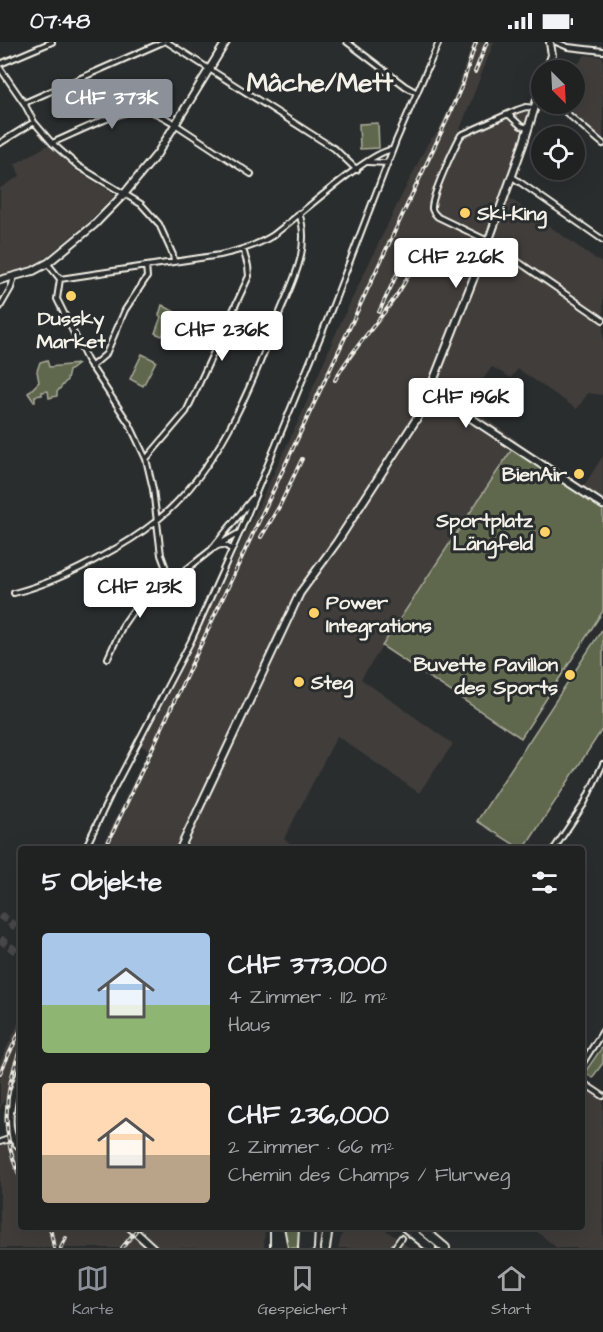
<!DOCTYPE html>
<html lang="de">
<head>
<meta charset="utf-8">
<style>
  body { margin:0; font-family:"Architects Daughter",sans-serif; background:#2d2f2f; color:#f1f3f6; height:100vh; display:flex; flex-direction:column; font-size:22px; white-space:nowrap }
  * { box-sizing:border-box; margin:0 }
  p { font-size:20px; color:#a2a4a5 }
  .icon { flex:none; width:33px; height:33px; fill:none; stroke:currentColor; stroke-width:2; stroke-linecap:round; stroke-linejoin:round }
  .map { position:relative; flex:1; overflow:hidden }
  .details { position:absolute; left:18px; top:804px; width:567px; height:384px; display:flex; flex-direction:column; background:#202222; border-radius:6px; box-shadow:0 6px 24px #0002,0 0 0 2px #3d3f40 }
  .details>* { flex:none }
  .needle { width:39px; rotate:156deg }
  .buttons { position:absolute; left:531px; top:18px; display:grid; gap:12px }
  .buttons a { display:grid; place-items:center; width:54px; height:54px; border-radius:50%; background:#202222; box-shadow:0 6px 24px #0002,0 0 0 2px #3d3f40; font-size:30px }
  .price { position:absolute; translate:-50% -51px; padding:0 14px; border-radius:6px; background:#fff; color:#222; font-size:20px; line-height:39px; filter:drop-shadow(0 2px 3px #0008) }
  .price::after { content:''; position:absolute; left:50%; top:36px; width:18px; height:14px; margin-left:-9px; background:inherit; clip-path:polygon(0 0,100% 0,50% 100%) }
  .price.current { background:#8c9099; color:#fff }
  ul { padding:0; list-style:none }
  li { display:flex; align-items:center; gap:18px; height:150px; padding:0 24px }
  li span { display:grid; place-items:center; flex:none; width:168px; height:120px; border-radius:6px; color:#555 }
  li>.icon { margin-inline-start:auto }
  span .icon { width:72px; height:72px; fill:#fffc; stroke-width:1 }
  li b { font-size:26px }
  h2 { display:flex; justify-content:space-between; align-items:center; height:72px; padding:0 24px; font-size:26px }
  .status { display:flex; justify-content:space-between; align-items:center; height:42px; padding:0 30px; background:#202222; direction:ltr }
  .status svg { height:16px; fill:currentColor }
  .tabs { display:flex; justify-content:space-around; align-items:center; height:84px; border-top:2px solid #3d3f40; background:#202222; font-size:16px; color:#a2a4a5 }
  .tabs a { display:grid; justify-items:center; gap:3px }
  .tabs .current { color:#8c9099 }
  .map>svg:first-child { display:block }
</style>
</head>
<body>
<div class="status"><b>07:48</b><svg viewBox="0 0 49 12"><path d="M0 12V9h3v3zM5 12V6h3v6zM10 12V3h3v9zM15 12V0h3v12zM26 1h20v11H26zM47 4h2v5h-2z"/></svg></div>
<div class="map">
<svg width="603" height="1206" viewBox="0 0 603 1206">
  <rect width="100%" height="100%" fill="#2a2d2e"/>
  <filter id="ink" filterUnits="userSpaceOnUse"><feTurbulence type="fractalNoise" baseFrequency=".0167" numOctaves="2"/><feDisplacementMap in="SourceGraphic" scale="12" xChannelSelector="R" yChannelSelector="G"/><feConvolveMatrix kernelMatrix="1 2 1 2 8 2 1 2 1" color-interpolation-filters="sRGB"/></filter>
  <g filter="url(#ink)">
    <path fill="#3f3d3b" d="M473,0H494L459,90L531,64L508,155L603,222V353L588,351L577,367L518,327L511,336L492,325L465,362L518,399L361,637L453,702L419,751L337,694L284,797L299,807H101L148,708L140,703L195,598L302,371L339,284L397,163L428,101L437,91L451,62Z
      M585,13L603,15V97L561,62H574L573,28Z
      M48,103L77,129L113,151L114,154L88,181L44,217L30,225L0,233V146L20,134L15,122Z
      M603,414V463L581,448Z
      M21,975V1024L0,1067V1020Z
      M21,1030V1185H265L264,1206H0V1100L11,1096L10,1081Z
      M582,1040L603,1054V1206H557L531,1185H582Z
      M344,1185H382L410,1206H338Z"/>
    <path fill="#5f674e" stroke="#aaac9b" stroke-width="1.5" d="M378,81L379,106L360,107L359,82Z
      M162,263L175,270L162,294L155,291L161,275L159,273Z
      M142,312L156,319L143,344L130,337Z
      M47,318L49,325L78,322L69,329L67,338L57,350V354L49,356L48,349L42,350V353L35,354V360H34L28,351L39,340L37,329L40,320Z
      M514,404L603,463V569L521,696L382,604Z
      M603,586V686L524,807H521L477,779Z
      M603,1004V1021L592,1036L585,1030Z
      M282,1185H300L299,1206H285Z"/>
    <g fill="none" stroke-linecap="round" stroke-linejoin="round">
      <path stroke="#484a4a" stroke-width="8" stroke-dasharray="8 4" stroke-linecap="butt" d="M0,873L21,889
        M0,897L21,913"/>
      <defs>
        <path id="street" d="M167,0L335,107L357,128
          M347,0L405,44L417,51
          M556,0L568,5L603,9
          M0,22L52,0
          M0,26L24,61L34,80L52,101L78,124L141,162L159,182L173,213L174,220
          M24,61L163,0
          M556,62L603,102
          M535,66L526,65L517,68L461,93C454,106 431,154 432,167C433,171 435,172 438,175L488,199L603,278
          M508,72L521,84L528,86
          M0,101L34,80
          M52,101C74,92 125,65 146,68C156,70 164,75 172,80L251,132
          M368,120L388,121
          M511,134L603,198
          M48,222L60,237
          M60,237L220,213C238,209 256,204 272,194C293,179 372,107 392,108
          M60,237L57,257L87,318L130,383L146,417L153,447L161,513L168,532L173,538
          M0,265L11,246L14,235
          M91,325L106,312L125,268L147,235L146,224
          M146,417L186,370L249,234L248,224L243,207
          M220,502L239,491
          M214,506C222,501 226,503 232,508
          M14,551C45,543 74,530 102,514C121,504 139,493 155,480C218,430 250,347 278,275C291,242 312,207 299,171
          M108,616L123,583L132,570L143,558L182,531L211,508L252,457
          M85,807L111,752L191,599L240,490L328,276L396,99L439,0
          M554,807L584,762L603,722
          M582,1022L603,989
          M582,1040L603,1054
          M0,1100L12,1096
          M394,1206L401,1196"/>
        <path id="secondary" d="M547,28L552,13L550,1
          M0,238L33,229L48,221L94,183L125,151L157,112L226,0
          M430,349L603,463
          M180,807L300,551L337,500L421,370L491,192L524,100L542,42
          M21,1030C13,1049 0,1092 21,1105
          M130,1185L153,1206"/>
        <path id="highway" d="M279,1185L283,1206
          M405,1185L431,1206
          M420,1185L445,1206
          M275,1206V1185
          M303,1206L304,1185
          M309,1206L310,1185
          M325,1206L328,1185"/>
      </defs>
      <use href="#street" stroke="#f4f1e8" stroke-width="8"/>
      <use href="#secondary" stroke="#f4f1e8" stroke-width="10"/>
      <use href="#highway" stroke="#f4f1e8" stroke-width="12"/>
      <use href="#street" stroke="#2a2d2e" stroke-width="4"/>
      <use href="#secondary" stroke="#2a2d2e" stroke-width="6"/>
      <use href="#highway" stroke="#2a2d2e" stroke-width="8"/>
      <defs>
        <path id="rail" d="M475,30L487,0
          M379,270L396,234L406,218
          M335,338C356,299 391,270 410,230
          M261,495L279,465L302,417
          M105,807L446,80L463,41L476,0
          M21,1005C4,1050 0,1093 21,1137
          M0,1031L21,987
          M50,1185L54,1206
          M61,1206L66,1196
          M122,1206L139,1185"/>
      </defs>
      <use href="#rail" stroke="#f4f1e8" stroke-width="4"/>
      <use href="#rail" stroke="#2a2d2e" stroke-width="1.5" stroke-dasharray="4.5" stroke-linecap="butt"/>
    </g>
  </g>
  <g fill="#ffd166" stroke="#2a2d2e" stroke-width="2">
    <circle cx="465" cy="171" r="6"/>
    <circle cx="71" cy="254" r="6"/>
    <circle cx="579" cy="432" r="6"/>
    <circle cx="545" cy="490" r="6"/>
    <circle cx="314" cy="571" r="6"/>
    <circle cx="570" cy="633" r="6"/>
    <circle cx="299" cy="640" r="6"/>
  </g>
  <g text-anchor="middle" stroke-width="6" stroke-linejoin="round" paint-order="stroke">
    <g font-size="20" font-weight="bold" fill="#f4f1e8" stroke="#2a2d2e" text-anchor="start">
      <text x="477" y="178">Ski-King</text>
      <text x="71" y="283" text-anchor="middle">Dussky<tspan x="71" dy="23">Market</tspan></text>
      <text x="567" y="439" text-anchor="end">BienAir</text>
      <text x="533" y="485" text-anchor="end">Sportplatz<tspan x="533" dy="23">Längfeld</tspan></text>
      <text x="326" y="567">Power<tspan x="326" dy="23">Integrations</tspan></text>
      <text x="558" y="629" text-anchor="end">Buvette Pavillon<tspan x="558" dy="23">des Sports</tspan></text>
      <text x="311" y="647">Steg</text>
    </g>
    <g font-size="26" font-weight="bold" fill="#f4f1e8" stroke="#2a2d2e">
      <text x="320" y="49">Mâche/Mett</text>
    </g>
  </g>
</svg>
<div class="buttons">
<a><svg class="needle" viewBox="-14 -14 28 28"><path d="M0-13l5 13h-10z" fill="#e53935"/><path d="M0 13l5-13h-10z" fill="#a2a4a5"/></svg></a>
<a><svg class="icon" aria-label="locate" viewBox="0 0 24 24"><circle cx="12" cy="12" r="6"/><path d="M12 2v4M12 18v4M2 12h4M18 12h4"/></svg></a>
</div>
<b class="price current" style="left:112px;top:88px">CHF 373K</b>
<b class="price" style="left:456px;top:247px">CHF 226K</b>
<b class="price" style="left:222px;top:320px">CHF 236K</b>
<b class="price" style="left:466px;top:387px">CHF 196K</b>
<b class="price" style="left:140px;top:577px">CHF 213K</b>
<section class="details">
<h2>5 Objekte<svg class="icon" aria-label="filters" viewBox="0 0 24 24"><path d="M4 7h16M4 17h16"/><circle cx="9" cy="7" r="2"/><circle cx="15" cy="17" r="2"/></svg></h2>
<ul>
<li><span style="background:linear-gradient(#a9c7e8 60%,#8fb573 0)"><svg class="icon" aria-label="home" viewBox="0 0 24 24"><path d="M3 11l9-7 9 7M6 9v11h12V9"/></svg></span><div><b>CHF 373,000</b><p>4 Zimmer · 112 m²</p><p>Haus</p></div></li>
<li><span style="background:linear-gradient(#ffd9b3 60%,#b9a48a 0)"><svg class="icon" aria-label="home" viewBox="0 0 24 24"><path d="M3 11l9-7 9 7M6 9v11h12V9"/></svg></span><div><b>CHF 236,000</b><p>2 Zimmer · 66 m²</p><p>Chemin des Champs / Flurweg</p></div></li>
</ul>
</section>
</div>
<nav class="tabs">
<a class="current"><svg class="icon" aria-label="map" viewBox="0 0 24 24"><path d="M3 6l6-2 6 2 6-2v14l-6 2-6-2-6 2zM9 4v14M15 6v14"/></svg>Karte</a>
<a><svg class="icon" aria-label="saved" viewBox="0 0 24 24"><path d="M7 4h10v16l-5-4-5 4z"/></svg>Gespeichert</a>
<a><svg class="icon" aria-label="home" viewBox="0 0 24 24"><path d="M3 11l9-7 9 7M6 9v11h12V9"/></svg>Start</a>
</nav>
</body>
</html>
